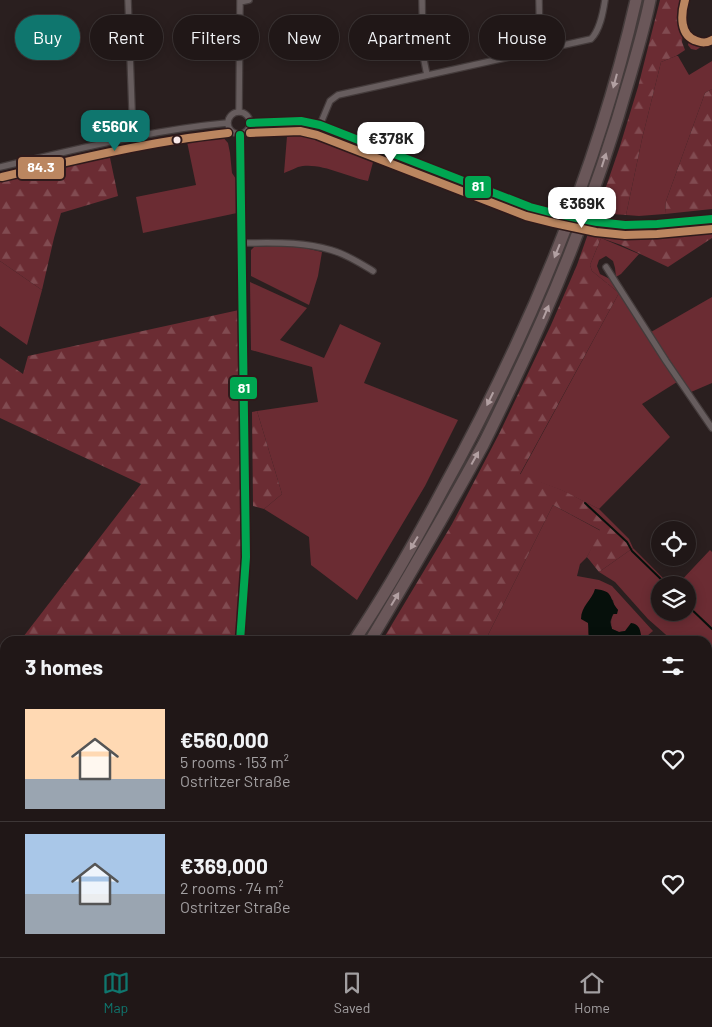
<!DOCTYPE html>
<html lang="en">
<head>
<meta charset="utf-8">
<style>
  body { margin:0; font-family:Barlow,sans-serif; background:#2d2424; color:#f1f3f6; height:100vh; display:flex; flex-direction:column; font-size:19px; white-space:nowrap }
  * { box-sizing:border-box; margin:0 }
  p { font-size:16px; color:#a29fa1 }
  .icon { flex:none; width:28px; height:28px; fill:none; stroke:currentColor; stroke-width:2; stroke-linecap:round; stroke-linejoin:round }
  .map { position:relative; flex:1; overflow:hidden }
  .details { position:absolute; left:0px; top:636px; width:712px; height:321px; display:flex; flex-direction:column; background:#201717; border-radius:15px 15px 0 0; box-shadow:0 2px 12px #0003,0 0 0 1px #3d3636 }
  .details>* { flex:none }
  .banner { position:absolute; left:15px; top:15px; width:682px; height:45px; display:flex; gap:10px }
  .fabs { position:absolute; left:651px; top:521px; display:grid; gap:10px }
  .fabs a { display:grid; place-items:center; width:45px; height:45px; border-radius:50%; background:#201717; box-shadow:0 2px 12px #0003,0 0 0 1px #3d3636; font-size:25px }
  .price { position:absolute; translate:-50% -42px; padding:0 11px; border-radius:10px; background:#fff; color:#222; font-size:16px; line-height:32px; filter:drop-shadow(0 1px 2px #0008) }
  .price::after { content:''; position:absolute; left:50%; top:30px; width:15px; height:11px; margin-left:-8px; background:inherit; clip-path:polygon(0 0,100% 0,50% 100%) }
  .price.active { background:#0f766e; color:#fff }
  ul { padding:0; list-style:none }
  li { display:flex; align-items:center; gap:15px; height:125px; padding:0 25px }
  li+li { border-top:1px solid #3d3636 }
  li span { display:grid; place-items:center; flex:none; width:140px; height:100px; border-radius:0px; color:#555 }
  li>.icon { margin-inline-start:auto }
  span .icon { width:60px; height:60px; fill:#fffc; stroke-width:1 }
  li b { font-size:21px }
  h2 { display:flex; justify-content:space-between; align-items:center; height:60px; padding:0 25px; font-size:21px }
  .tag { padding:0 18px; border-radius:22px; background:#201717; box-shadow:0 2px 12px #0003,0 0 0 1px #3d3636; font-size:18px; line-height:45px }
  .tag.active { background:#0f766e; color:#fff }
  .menu { display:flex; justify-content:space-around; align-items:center; height:70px; border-top:1px solid #3d3636; background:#201717; font-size:14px; color:#a29fa1 }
  .menu a { display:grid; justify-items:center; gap:2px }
  .menu .active { color:#0f766e }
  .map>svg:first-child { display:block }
</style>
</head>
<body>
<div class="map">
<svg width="712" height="957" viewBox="0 0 712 957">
  <defs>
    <pattern id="forest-firs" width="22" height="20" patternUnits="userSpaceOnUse" patternTransform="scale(1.25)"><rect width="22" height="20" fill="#6b2c33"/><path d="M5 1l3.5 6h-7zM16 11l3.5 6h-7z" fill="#814b51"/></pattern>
  </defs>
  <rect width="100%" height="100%" fill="#2a1f1f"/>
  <path fill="#6b2c33" d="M676,56H678L689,75L712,61V89L705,93L666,201L665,214L639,216L626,215L642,139L661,62Z
    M288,124L305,127L327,131L376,151L368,181C348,177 318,161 298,167C294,169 289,171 284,173Z
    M208,135H221L228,143L230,153L232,173L236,179L237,213L143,233L136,197L196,185L186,137Z
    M601,238L639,254L621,274L616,277L615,268L613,261L606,256L599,260L597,266L600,274L610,279L677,382L642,404L670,437L599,509L561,490L520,475L619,293L592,271L590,265Z
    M292,245L322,252L318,276L309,305L251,276V250L254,247Z
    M0,261L42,290L27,345L0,326Z
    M250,282L307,308L280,340L324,358L340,324L381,343L364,383L458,420L425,486L357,600L311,565L309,537L264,509L282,494L257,411L318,402L312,367L251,350Z
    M712,297V383L691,392L651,332Z
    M553,505L601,531L587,557L580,564L577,576L599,580L612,586L653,631L641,641H616L620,636L626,635L632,639L625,631L619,632L612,629C610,621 611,615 618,610L614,605L613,600L594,594L589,601L588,623L589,629V638L591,641H485Z
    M633,548L670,585H660V612H688V585H677L710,550L712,552V653L708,654V641H673L648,619L615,582L599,572Z"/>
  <path fill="url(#forest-firs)" d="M660,0H685L680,21L681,30L683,32L682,42L685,50L676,56L661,62L642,139L626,215L597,213L620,146L638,87Z
    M690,34L697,38L703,39L701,47L696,50L691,49L688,45Z
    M712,89V209L665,214L666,201L705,93Z
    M109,153L118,196L61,213L54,238L42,290L0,261V173Z
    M712,224V238L668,267L621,245L601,238L590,265L592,271L619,293L520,474L562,490L599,509L629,539L633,548L599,572L587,557L600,530L553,505L485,641H382L452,524L500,432L551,325L577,265L590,228L646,230L673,229Z
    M239,310L241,558L239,611L236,641H20L141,484L0,418V358L23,374L28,356Z
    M257,411L282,494L264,509L253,506L252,412Z
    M5,720V767L0,768V727Z
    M559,952L622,953L633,957H557Z"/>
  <path fill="#06100b" d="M595,589C615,591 608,598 618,610L617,614H613L610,622L612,629L619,632L625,631L631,623C639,624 640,629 641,635L637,640L626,635L620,636L616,641H591C587,636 589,629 588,623L581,619C581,606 592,600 595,589Z"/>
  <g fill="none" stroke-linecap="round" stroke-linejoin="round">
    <path stroke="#06100b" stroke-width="2" d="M585,503L627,542L632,551L667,585
      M688,606L712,629
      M0,714L5,715
      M428,952L436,957"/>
    <defs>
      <path id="minor" d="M128,0L133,137
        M422,0L423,55L427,75
        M539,0L540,50
        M240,2L249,0
        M228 123a11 11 0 1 1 22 0a11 11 0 1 1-22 0Z
        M239,112L240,0
        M250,123L301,121L320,125L530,207
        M320,125L330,101L338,95L591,39C600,30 603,13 605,0
        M240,135L246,557L240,641
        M0,167C75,150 150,130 227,123
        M640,225L712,219
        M241,243C273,243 300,241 331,250C346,254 360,263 373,271
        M606,267L666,361L712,428
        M708,657L712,656
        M0,823L5,822
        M54,952L67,957
        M637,952L648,957
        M22,957L26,952
        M93,957L96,952
        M254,957L255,952
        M459,957L461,952"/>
      <path id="motorway" d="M354,641C386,593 415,542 442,491C527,337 597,172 636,0
        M370,641C409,576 447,511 483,445C493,425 503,404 513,383C561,283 601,180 631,73C638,49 645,25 650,0
        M134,957L137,952
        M150,957L154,952"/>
    </defs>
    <use href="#minor" stroke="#443b3b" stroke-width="8"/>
    <use href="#motorway" stroke="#443b3b" stroke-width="14"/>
    <use href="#minor" stroke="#675d5e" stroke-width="5.5"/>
    <use href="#motorway" stroke="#6a5759" stroke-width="11"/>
    <defs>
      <path id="minor-bridge" d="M530,207C566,217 602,222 640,225"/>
    </defs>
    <use href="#minor-bridge" stroke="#443b3b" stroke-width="8" stroke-linecap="butt"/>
    <use href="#minor-bridge" stroke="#675d5e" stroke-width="5.5"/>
    <defs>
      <path id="bus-1" d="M250,123L301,121L320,125L530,207L557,214L597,222L625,225L657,224L712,219
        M240,135L246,557L240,641"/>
      <path id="bus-2" d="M685,0C681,14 679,36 697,41C703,43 706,43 712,40
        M250,133L300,131L317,135L526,216L554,223L596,232L625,235L657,234L712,229
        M2,177C77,159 152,141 228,133"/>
    </defs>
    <use href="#bus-1" stroke="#2f1a1b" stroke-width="11"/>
    <use href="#bus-2" stroke="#2f1a1b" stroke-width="11"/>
    <use href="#bus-1" stroke="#00a651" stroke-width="8"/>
    <use href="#bus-2" stroke="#bb8660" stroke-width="8"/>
  </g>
  <defs><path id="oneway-solid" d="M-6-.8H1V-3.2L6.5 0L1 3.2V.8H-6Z" transform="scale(1.25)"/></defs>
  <g fill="#b2a0a2">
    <use href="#oneway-solid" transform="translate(615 81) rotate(105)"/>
    <use href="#oneway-solid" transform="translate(604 160) rotate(-72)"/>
    <use href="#oneway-solid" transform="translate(557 251) rotate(112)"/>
    <use href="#oneway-solid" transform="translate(546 312) rotate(-67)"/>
    <use href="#oneway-solid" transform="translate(490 399) rotate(116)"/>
    <use href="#oneway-solid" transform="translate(475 458) rotate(-61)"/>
    <use href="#oneway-solid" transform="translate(414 543) rotate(121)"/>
    <use href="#oneway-solid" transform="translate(395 599) rotate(-59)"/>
  </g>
  <circle fill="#f9eaea" stroke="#2f1a1b" stroke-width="2" cx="177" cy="140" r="4.5"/>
  <g stroke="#2f1a1b" stroke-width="2">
    <rect x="17" y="156" width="48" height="24" rx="5" fill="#bb8660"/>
    <rect x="464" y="175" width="28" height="24" rx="5" fill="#00a651"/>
    <rect x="229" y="376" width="29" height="24" rx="5" fill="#00a651"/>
  </g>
  <g font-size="14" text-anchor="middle" font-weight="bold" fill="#fff">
    <text x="41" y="172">84.3</text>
    <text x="478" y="191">81</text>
    <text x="244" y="393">81</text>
  </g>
</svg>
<div class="fabs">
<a><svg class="icon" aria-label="locate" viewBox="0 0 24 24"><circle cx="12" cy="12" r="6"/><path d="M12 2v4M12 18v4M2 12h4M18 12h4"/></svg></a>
<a><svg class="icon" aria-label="layers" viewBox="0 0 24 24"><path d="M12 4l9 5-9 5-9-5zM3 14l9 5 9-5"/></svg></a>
</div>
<b class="price active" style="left:115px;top:152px">€560K</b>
<b class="price" style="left:391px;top:164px">€378K</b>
<b class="price" style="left:582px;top:229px">€369K</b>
<div class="banner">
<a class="tag active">Buy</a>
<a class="tag">Rent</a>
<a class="tag">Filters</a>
<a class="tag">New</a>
<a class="tag">Apartment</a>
<a class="tag">House</a>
</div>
<section class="details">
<h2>3 homes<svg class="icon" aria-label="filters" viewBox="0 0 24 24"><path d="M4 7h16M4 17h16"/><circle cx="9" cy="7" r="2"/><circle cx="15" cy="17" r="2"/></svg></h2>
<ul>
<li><span style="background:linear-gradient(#ffd9b3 70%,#9aa5b1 0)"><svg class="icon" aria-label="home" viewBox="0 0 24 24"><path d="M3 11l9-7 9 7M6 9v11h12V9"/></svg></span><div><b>€560,000</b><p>5 rooms · 153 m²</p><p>Ostritzer Straße</p></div><svg class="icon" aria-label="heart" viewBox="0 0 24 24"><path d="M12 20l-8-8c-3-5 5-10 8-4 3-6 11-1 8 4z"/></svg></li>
<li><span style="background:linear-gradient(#a9c7e8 60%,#9aa5b1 0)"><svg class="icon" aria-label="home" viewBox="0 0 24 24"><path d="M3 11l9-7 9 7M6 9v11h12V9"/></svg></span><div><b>€369,000</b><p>2 rooms · 74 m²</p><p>Ostritzer Straße</p></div><svg class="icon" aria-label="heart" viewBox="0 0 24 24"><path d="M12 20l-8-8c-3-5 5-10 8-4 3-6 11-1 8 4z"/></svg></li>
</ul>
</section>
</div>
<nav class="menu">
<a class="active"><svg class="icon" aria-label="map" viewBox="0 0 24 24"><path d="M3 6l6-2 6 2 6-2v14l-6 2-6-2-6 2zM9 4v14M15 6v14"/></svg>Map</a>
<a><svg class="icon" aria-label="saved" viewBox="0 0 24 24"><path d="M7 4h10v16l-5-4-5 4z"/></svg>Saved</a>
<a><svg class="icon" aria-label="home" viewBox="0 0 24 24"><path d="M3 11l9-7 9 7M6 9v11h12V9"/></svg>Home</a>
</nav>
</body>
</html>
